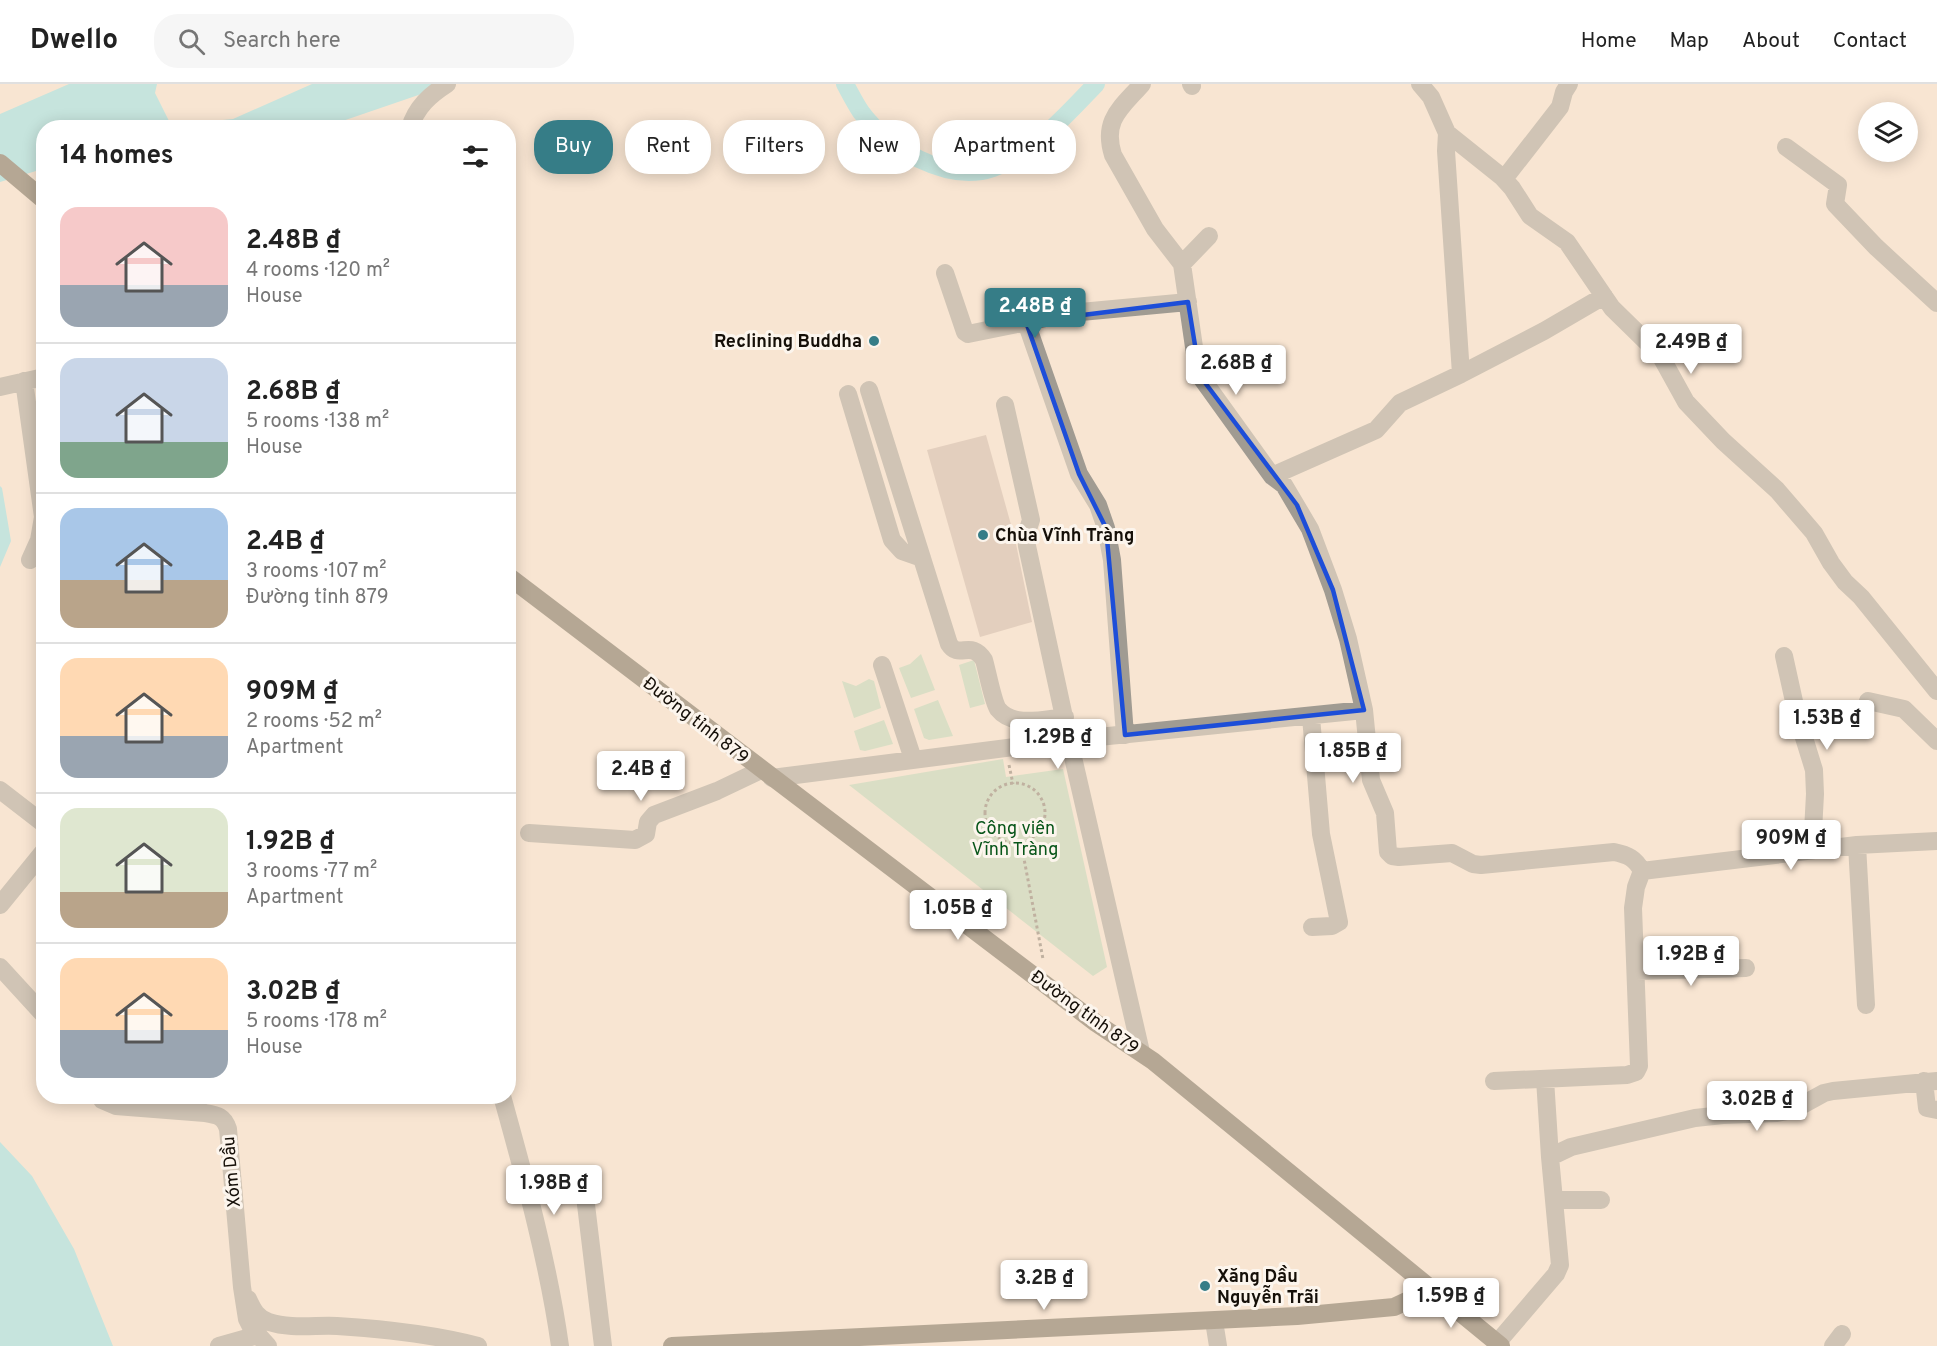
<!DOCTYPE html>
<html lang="en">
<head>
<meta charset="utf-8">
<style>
  body { margin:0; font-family:Overpass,sans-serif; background:#f6f6f6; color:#222; height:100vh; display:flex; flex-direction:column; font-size:22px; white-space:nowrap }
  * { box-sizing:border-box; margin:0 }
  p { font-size:20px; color:#767676 }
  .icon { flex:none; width:33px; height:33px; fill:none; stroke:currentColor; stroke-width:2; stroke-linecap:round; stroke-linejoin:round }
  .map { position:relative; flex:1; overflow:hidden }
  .sheet { position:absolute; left:36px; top:36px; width:480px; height:984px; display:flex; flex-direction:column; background:#fff; border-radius:24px; box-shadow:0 3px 15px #0003 }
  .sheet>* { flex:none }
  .hud { position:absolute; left:534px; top:36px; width:570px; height:54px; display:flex; gap:12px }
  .fabs { position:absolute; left:1858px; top:18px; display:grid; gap:12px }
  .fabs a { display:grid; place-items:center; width:60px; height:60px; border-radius:50%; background:#fff; box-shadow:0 3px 15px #0003; font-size:30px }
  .price { position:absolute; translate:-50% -51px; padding:0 14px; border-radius:6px; background:#fff; color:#222; font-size:20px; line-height:39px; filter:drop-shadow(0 2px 3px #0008) }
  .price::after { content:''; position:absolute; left:50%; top:36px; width:18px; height:14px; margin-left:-9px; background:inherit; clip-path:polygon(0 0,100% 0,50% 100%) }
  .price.selected { background:#367d87; color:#fff }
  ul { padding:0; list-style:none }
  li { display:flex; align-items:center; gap:18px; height:150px; padding:0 24px }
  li+li { border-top:2px solid #e0e0e0 }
  li span { display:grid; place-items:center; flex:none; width:168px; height:120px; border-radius:18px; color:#555 }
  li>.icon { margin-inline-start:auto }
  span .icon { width:72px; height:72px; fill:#fffc; stroke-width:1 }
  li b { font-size:26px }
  h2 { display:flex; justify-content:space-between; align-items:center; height:72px; padding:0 24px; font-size:26px }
  .chip { padding:0 21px; border-radius:24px; background:#fff; box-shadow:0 3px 15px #0003; font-size:21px; line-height:54px }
  .chip.selected { background:#367d87; color:#fff }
  header { display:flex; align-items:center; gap:36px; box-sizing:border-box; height:84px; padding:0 30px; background:#fff; border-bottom:2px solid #e0e0e0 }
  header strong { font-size:28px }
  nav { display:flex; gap:33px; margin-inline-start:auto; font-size:21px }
  .search { width:420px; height:54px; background:#f6f6f6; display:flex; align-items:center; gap:15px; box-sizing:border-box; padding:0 21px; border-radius:24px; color:#767676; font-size:22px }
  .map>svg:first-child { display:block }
</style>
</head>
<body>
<header>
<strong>Dwello</strong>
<div class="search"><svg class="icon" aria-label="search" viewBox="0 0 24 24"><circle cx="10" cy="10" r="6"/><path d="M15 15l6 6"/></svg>Search here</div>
<nav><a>Home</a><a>Map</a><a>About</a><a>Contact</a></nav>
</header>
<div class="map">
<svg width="1937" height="1262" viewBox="0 0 1937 1262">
  <rect width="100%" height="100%" fill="#f8e5d2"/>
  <path fill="#b5d6b6" d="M921,570L935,606L911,614L899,584L910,580Z
    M974,576L985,620L970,624L959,581Z
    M869,595L874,597L881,624L854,634L842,597L856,602Z
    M938,616L953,652L929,656L924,654L914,625Z
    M884,636L893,660L865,667L860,666L854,647Z
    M1003,675L1006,693L1063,685L1107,883L1093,892L849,701Z"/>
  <path fill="#89e2eb" d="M69,0H157L155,9L171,41L233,35L312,0H434L436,5L325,43L44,44L43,87H36L0,98V30Z
    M0,402L2,404L11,457L0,483Z
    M0,1058L32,1092L74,1165L113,1262H0Z"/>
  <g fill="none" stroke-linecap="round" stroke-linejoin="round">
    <path stroke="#89e2eb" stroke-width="18" d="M845,0C850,9 855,19 861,28C887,64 948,100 993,84C1032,70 1068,29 1096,0"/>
  </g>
  <path fill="#cbb3a6" d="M986,351L1015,455L1032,538L980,553L927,366Z"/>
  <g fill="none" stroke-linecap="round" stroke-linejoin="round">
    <path stroke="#7d7165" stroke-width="3" stroke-dasharray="3 3" stroke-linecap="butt" d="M1009,681L1013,700
      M985 729a30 30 0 1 1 60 0a30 30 0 1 1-60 0Z
      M1021,759L1043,875"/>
    <path stroke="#a09b92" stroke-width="18" d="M1191,0L1192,2
      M1420,0L1431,13L1447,49L1502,93L1512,104L1530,132L1567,158L1612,224L1660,271L1686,318L1723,357L1777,406L1814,449L1831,479L1845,498L1861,513L1937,607
      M410,44C416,23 430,11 447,0
      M1786,63L1838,101L1835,120L1876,163L1937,219
      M1504,95L1560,23L1564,8L1569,0
      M1182,180L1209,152
      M945,189L965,248L968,250L1070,229L1188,218
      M1026,238L1079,390L1098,421L1106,444L1112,476L1125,651
      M1461,290L1544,247L1604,212
      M24,297L43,433L39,456L30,476
      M0,303L44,293
      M869,306L949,560C959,576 971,555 984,576C987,586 993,618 998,625C1013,644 1044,635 1065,633
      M848,310L892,456L902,467L922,474
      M1005,321L1031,436L1026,451L1027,462L1069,656L1364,626L1348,555L1333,506L1310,445L1284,401L1272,392L1200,292L1196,277L1182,180L1155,145L1113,71C1102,36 1121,24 1142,0
      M1272,392L1376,346L1400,319L1461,290L1446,67L1447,49
      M1784,572L1797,631L1814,686L1815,710L1812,766
      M882,581L913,675
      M1868,617L1904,625L1937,657
      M1364,626L1371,696L1385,729L1388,768L1392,772L1399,773L1452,769L1473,780L1481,781L1614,768C1628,771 1635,774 1642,787L1636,803L1633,824L1639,982L1636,988L1627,991L1494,997
      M1311,633L1321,750L1339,838L1332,842L1312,843
      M772,694L1069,656L1141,968
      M0,706L44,740
      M529,749L635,756L646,750L648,738L654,731L717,707L761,686
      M1857,761L1866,921
      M1642,787L1857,761L1937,757
      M0,821L44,767
      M0,883L44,931
      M1636,887L1746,884
      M1545,995L1550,1073
      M1924,997L1927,1024L1937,1026
      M100,1012L102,1016L116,1022L205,1029C217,1031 224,1032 228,1045L242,1203L247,1235L251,1243L268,1262
      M502,1012C525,1095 548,1177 560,1262
      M584,1104L603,1262
      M1556,1116H1601
      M248,1215C253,1226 257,1234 269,1238C290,1245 315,1241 337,1242C384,1245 433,1250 478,1262
      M1214,1237L1218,1262
      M1497,1259L1556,1190L1560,1181L1550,1073L1571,1063L1695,1034L1723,1031L1777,1029L1793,1026L1824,1009L1833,1007L1937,997
      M219,1262L258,1251
      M1833,1262L1842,1250"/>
    <path stroke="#655c4b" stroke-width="18" d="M0,79L44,116
      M508,492L1096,939L1153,977L1501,1262
      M672,1262L1297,1232L1394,1223L1411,1215L1424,1200"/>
  </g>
  <path d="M0 0H1937V1262H0ZM1188,218L1200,292L1297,421L1333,506L1364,626L1125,651L1106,444L1079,390L1026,238Z" fill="#f8e5d2" fill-opacity=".55" fill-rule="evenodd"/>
  <path fill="none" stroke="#1d4ed8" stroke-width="4.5" stroke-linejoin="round" d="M1188,218L1200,292L1297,421L1333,506L1364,626L1125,651L1106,444L1079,390L1026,238Z"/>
  <g fill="#367d87" stroke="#fcf5ed" stroke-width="2">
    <circle cx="874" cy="257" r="6"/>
    <circle cx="983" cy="451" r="6"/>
    <circle cx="1205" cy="1202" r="6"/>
  </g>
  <g text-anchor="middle" stroke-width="6" stroke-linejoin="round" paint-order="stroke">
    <g font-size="18" font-weight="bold" fill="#150f08" stroke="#fcf5ed" text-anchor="start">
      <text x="862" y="263" text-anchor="end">Reclining Buddha</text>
      <text x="995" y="457">Chùa Vĩnh Tràng</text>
      <text x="1217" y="1198">Xăng Dầu<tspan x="1217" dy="21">Nguyễn Trãi</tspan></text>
    </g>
    <g font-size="18" fill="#150f08" stroke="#fcf5ed">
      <text transform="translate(696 636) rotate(38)" y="6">Đường tỉnh 879</text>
      <text transform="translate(1085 928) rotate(36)" y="6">Đường tỉnh 879</text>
      <text transform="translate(231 1088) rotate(-95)" y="6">Xóm Dầu</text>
    </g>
    <g font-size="18" fill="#08561a" stroke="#fcf5ed">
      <text x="1015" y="750">Công viên<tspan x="1015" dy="21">Vĩnh Tràng</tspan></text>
    </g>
  </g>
</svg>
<div class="fabs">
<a><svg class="icon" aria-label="layers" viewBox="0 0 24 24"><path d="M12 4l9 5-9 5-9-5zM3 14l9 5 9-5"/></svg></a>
</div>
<b class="price selected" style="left:1035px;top:255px">2.48B ₫</b>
<b class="price" style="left:1691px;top:291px">2.49B ₫</b>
<b class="price" style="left:1236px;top:312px">2.68B ₫</b>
<b class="price" style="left:1827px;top:667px">1.53B ₫</b>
<b class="price" style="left:1058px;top:686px">1.29B ₫</b>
<b class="price" style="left:1353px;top:700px">1.85B ₫</b>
<b class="price" style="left:641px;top:718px">2.4B ₫</b>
<b class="price" style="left:1791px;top:787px">909M ₫</b>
<b class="price" style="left:958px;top:857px">1.05B ₫</b>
<b class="price" style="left:1691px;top:903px">1.92B ₫</b>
<b class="price" style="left:1757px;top:1048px">3.02B ₫</b>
<b class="price" style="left:554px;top:1132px">1.98B ₫</b>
<b class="price" style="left:1044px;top:1227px">3.2B ₫</b>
<b class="price" style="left:1451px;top:1245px">1.59B ₫</b>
<div class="hud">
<a class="chip selected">Buy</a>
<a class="chip">Rent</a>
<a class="chip">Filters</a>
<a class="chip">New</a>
<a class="chip">Apartment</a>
</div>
<section class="sheet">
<h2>14 homes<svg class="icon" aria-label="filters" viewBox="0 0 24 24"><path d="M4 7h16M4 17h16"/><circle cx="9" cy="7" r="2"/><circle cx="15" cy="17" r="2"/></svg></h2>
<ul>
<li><span style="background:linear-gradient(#f6c9c9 65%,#9aa5b1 0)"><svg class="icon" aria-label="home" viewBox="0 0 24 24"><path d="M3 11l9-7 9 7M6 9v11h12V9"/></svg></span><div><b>2.48B ₫</b><p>4 rooms · 120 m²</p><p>House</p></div></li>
<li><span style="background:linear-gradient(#c9d6e8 70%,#7fa58c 0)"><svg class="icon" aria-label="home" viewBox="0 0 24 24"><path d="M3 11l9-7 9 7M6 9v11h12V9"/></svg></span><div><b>2.68B ₫</b><p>5 rooms · 138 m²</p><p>House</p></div></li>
<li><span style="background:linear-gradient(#a9c7e8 60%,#b9a48a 0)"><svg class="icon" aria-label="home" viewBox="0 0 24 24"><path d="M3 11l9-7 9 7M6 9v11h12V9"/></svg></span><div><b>2.4B ₫</b><p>3 rooms · 107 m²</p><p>Đường tỉnh 879</p></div></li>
<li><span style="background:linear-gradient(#ffd9b3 65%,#9aa5b1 0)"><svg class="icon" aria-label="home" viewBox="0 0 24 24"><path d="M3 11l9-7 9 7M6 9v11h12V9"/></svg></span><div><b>909M ₫</b><p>2 rooms · 52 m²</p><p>Apartment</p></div></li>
<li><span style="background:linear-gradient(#dfe7d0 70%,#b9a48a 0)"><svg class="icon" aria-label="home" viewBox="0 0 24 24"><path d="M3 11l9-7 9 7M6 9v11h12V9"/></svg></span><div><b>1.92B ₫</b><p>3 rooms · 77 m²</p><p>Apartment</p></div></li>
<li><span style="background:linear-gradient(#ffd9b3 60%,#9aa5b1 0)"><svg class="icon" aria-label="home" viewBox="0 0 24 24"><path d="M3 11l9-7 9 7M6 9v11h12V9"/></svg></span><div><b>3.02B ₫</b><p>5 rooms · 178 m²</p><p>House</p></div></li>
</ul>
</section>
</div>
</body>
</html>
